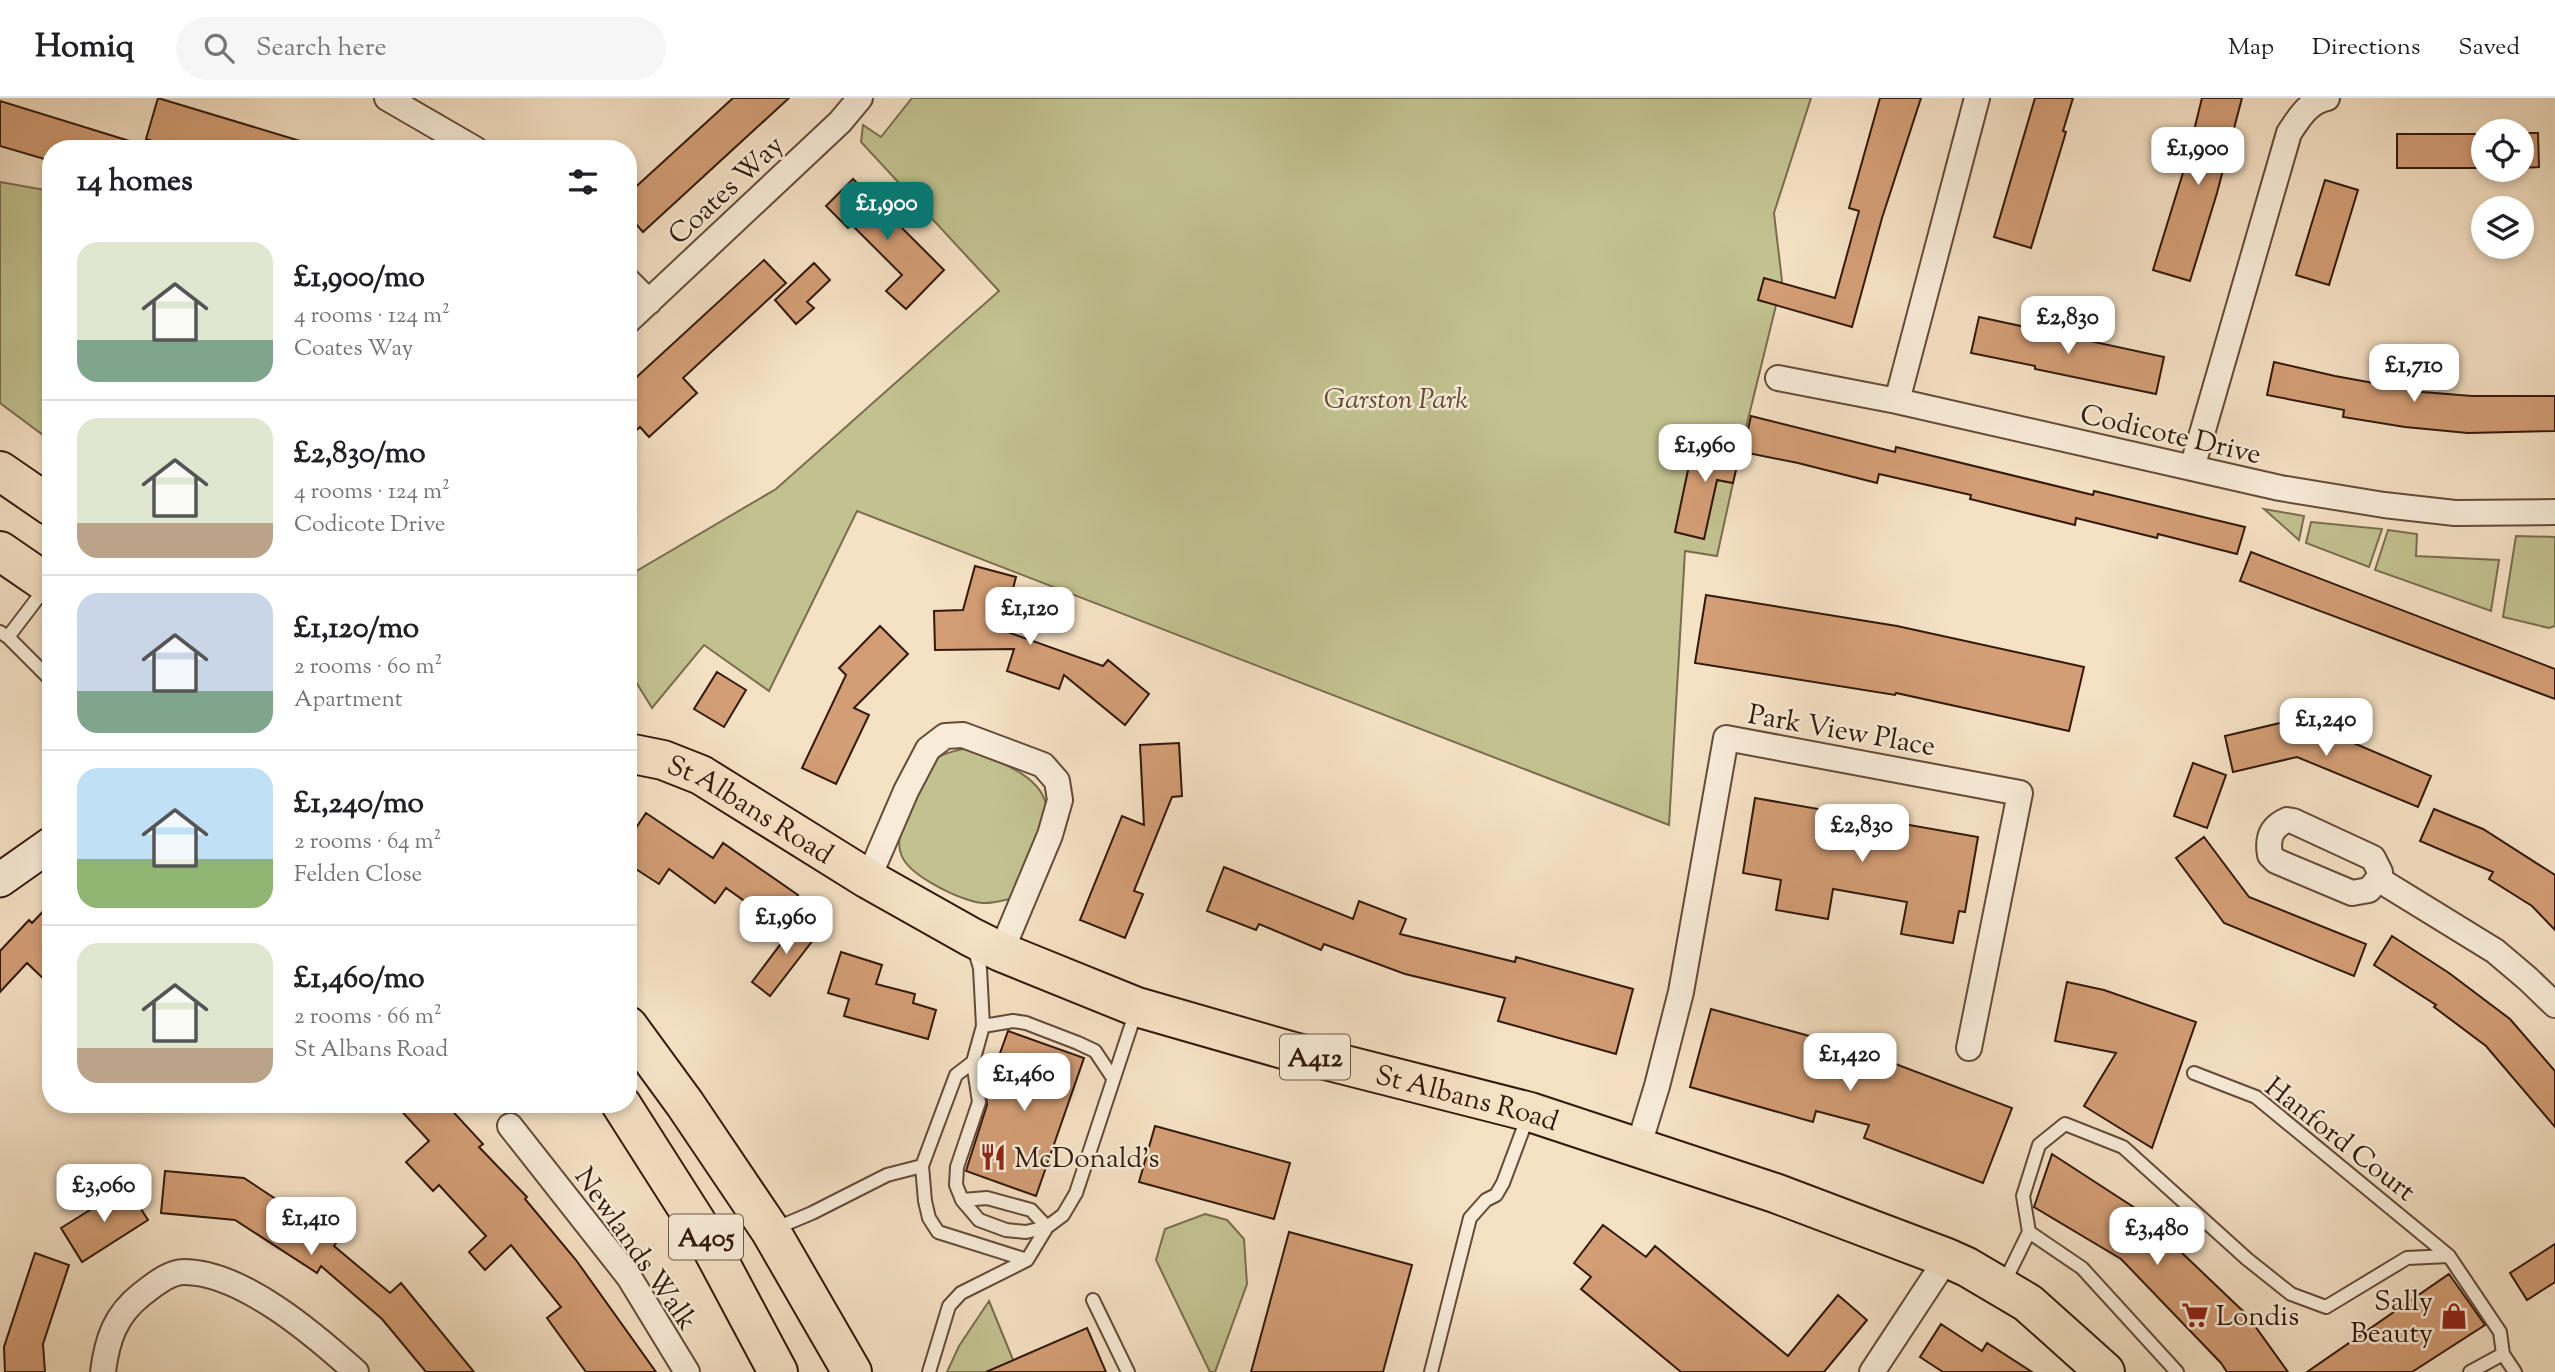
<!DOCTYPE html>
<html lang="en">
<head>
<meta charset="utf-8">
<style>
  body { margin:0; font-family:"Sorts Mill Goudy",serif; background:#f6f6f6; color:#202124; height:100vh; display:flex; flex-direction:column; font-size:26px; white-space:nowrap }
  * { box-sizing:border-box; margin:0 }
  p { font-size:23px; color:#757577 }
  .icon { flex:none; width:38px; height:38px; fill:none; stroke:currentColor; stroke-width:2; stroke-linecap:round; stroke-linejoin:round }
  .map { position:relative; flex:1; overflow:hidden }
  .panel { position:absolute; left:42px; top:42px; width:595px; height:973px; display:flex; flex-direction:column; background:#fff; border-radius:28px; box-shadow:0 4px 10px #0003 }
  .panel>* { flex:none }
  .controls { position:absolute; left:2471px; top:21px; display:grid; gap:14px }
  .controls a { display:grid; place-items:center; width:63px; height:63px; border-radius:50%; background:#fff; box-shadow:0 4px 10px #0003; font-size:35px }
  .price { position:absolute; translate:-50% -60px; padding:0 16px; border-radius:14px; background:#fff; color:#222; font-size:23px; line-height:46px; filter:drop-shadow(0 2px 4px #0008) }
  .price::after { content:''; position:absolute; left:50%; top:42px; width:21px; height:16px; margin-left:-10px; background:inherit; clip-path:polygon(0 0,100% 0,50% 100%) }
  .price.current { background:#0f766e; color:#fff }
  ul { padding:0; list-style:none }
  li { display:flex; align-items:center; gap:21px; height:175px; padding:0 35px }
  li+li { border-top:2px solid #e0e0e0 }
  li span { display:grid; place-items:center; flex:none; width:196px; height:140px; border-radius:21px; color:#555 }
  li>.icon { margin-inline-start:auto }
  span .icon { width:84px; height:84px; fill:#fffc; stroke-width:1 }
  li b { font-size:30px }
  h2 { display:flex; justify-content:space-between; align-items:center; height:84px; padding:0 35px; font-size:30px }
  header { display:flex; align-items:center; gap:42px; box-sizing:border-box; height:98px; padding:0 35px; background:#fff; border-bottom:2px solid #e0e0e0 }
  header strong { font-size:33px }
  nav { display:flex; gap:38px; margin-inline-start:auto; font-size:24px }
  .search { width:490px; height:63px; background:#f6f6f6; display:flex; align-items:center; gap:18px; box-sizing:border-box; padding:0 24px; border-radius:38px; color:#757577; font-size:26px }
  .map>svg:first-child { display:block }
</style>
</head>
<body>
<header>
<strong>Homiq</strong>
<div class="search"><svg class="icon" aria-label="search" viewBox="0 0 24 24"><circle cx="10" cy="10" r="6"/><path d="M15 15l6 6"/></svg>Search here</div>
<nav><a>Map</a><a>Directions</a><a>Saved</a></nav>
</header>
<div class="map">
<svg width="2555" height="1274" viewBox="0 0 2555 1274">
  <rect width="100%" height="100%" fill="#f5e1c4"/>
  <filter id="stains"><feTurbulence type="fractalNoise" baseFrequency=".00286" numOctaves="4"/><feColorMatrix values="0 0 0 0 .2 0 0 0 0 .09 0 0 0 0 .02 0 0 0 .5 -.17"/></filter>
  <radialGradient id="worn" r=".72"><stop offset=".6" stop-color="#630" stop-opacity="0"/><stop offset="1" stop-color="#630" stop-opacity=".3"/></radialGradient>
  <path fill="#c2c190" stroke="#7a6d4e" stroke-width="2" d="M912,0H1811L1774,115L1782,183L1741,350L1695,340L1675,434L1704,441L1717,382L1733,385L1717,458L1685,453L1669,727L857,413L769,593L704,547L652,610L628,571V478L776,391L999,193L861,44L863,27L881,39Z
    M0,84L51,93V343L0,305Z
    M2264,411L2304,418L2299,442Z
    M2311,424L2382,431L2369,469L2306,445Z
    M2388,432L2417,436L2416,458L2499,462L2491,513L2375,472Z
    M2516,438L2555,439V528L2549,530L2503,519Z
    M965,650C994,662 1043,676 1047,711L1014,800C1004,802 992,806 982,805C960,802 908,778 901,756C892,732 920,674 939,659C946,654 958,653 965,650Z
    M1205,1116L1227,1122L1244,1141L1247,1186L1215,1274H1210L1156,1162L1165,1131Z
    M989,1203L1018,1274H947L959,1248Z"/>
  <path fill="#d39d75" stroke="#33190b" stroke-width="2" d="M158,0L310,46L309,51H177L146,41Z
    M733,0H789L643,134L628,117V96Z
    M1880,0H1921L1882,120L1852,229L1758,202L1764,180L1835,200L1859,113L1849,110Z
    M2035,0H2073L2063,33L2066,34L2031,150L1994,139Z
    M2202,0H2242L2217,95L2190,183L2153,172L2186,65Z
    M0,3L136,45L135,51H51V63L0,48Z
    M2522,35H2538L2539,69L2522,70Z
    M2397,36H2483V70H2397Z
    M853,81L944,172L906,211L886,193L902,177L852,127L848,130L826,108Z
    M2325,82L2358,92L2329,187L2296,177Z
    M764,162L786,185L683,280L697,295L649,339L640,329L628,340V287Z
    M814,165L830,182L807,204L814,210L796,226L775,202Z
    M1979,219L2164,259L2156,296L2035,271V268L1971,255Z
    M2274,264L2335,278L2423,294L2472,298H2555V333L2468,335L2405,329L2343,319L2344,312L2267,297Z
    M1751,318L1895,354L1896,349L2093,397L2094,393L2245,429L2237,456L2158,436L2157,440L2076,420L2075,427L1970,401L1971,397L1879,376L1877,385L1798,365L1743,354Z
    M1695,339L1741,350L1733,385L1717,382L1704,441L1675,434Z
    M2251,454L2555,571V601L2240,483Z
    M975,468L1016,479L1002,532L1103,568L1108,562L1149,596L1125,627L1064,577L1059,591L1007,573L1014,551L935,552L934,513L963,512Z
    M1706,497L1897,528L2084,569L2069,633L1896,595L1895,597L1695,565Z
    M880,528L908,556L854,610L869,617L836,686L802,670L846,577L839,570Z
    M717,574L746,592L724,629L694,611Z
    M2297,621L2431,678L2418,709L2297,659L2233,674L2225,638Z
    M1179,645L1182,698L1172,699L1134,793L1143,796L1125,840L1080,822L1122,718L1144,727L1140,647Z
    M2193,665L2226,677L2207,730L2174,718Z
    M1755,700L1978,739L1965,814L1959,813L1953,845L1901,836L1907,804L1833,791L1828,821L1776,812L1781,782L1743,775Z
    M2434,711L2483,731L2555,777V832L2532,808L2489,781L2493,774L2420,743Z
    M646,715L713,760L723,745L798,797L778,827L726,790L715,805L669,771L659,786L628,766V742Z
    M2204,739L2249,799L2366,846L2354,878L2224,825L2176,760Z
    M1224,769L1353,821L1359,803L1406,821L1400,836L1515,864L1516,859L1633,891L1616,956L1498,923L1505,900L1405,876L1324,846L1321,852L1259,826L1256,832L1207,813Z
    M51,805V888L27,865L0,894V853L29,822L32,825Z
    M801,819L820,833L770,898L752,884Z
    M2392,838L2449,875L2510,921L2555,973V1029L2486,948L2434,909L2436,907L2374,867Z
    M841,854L882,867L876,886L915,896L913,905L936,912L928,941L844,918L849,901L828,895Z
    M2067,884L2104,892L2196,924L2152,1050L2084,1008L2116,955L2055,943Z
    M1711,911L1835,945L1833,953L1890,972L1893,965L2012,1010L1983,1085L1864,1040L1869,1027L1816,1013L1813,1024L1690,989Z
    M1008,933L1084,960L1036,1098L966,1073L987,1007L986,994Z
    M395,1006H446L483,1046L479,1049L527,1099L525,1101L576,1162L656,1274H586L547,1220L561,1209L511,1147L485,1172L469,1154L486,1138L439,1087L433,1093L406,1064L429,1043Z
    M1155,1028L1290,1065L1274,1121L1139,1084Z
    M2052,1056L2135,1110L2247,1217L2288,1274H2227L2221,1265L2121,1161L2034,1109Z
    M165,1073L244,1080L338,1142L334,1148L390,1195L401,1185L474,1274H426L382,1221L321,1168L317,1175L235,1122L161,1115Z
    M127,1089L148,1122L82,1164L61,1130Z
    M1603,1127L1646,1159L1655,1148L1788,1258L1838,1197L1867,1222L1824,1274H1681L1581,1191L1591,1179L1574,1165Z
    M1289,1134L1412,1167L1383,1274H1251Z
    M2555,1146V1184L2527,1202L2510,1175Z
    M35,1155L69,1167L43,1246L45,1274H5L4,1249Z
    M2449,1176L2485,1227L2412,1274H2307Z
    M1941,1226L1982,1253L1987,1245L2032,1274H1943L1920,1259Z
    M1087,1230L1106,1274H986Z"/>
  <g fill="none" stroke-linecap="round" stroke-linejoin="round">
    <defs>
      <path id="lane" d="M0,534L8,539L51,582
        M8,539L46,489
        M974,850L980,870L983,928L973,964L979,1004L957,1069L956,1087L962,1102L979,1122L1006,1132L1026,1134L1047,1129L1063,1117L1076,1095L1136,913
        M983,928L1013,923L1026,925L1078,945L1095,953L1113,980
        M973,964L956,977L922,1068L925,1103L929,1120L938,1134L1027,1162
        M2194,975L2256,999L2449,1158
        M962,1102L987,1100L1031,1112L1047,1129
        M774,1131L812,1115L887,1077L922,1068
        M2029,1134L2082,1170L2177,1274
        M2003,1187L2029,1134L2023,1098L2039,1047L2065,1026L2123,1049L2247,1161L2291,1196L2326,1209L2407,1160L2449,1158L2500,1234L2503,1256L2515,1274
        M1093,1202L1128,1274
        M929,1274L949,1208L961,1195L1027,1162L1047,1129
        M1431,1274L1470,1120L1486,1102L1496,1097L1503,1085L1528,1018
        M2470,1274L2503,1256"/>
      <path id="street" d="M387,0L475,51
        M628,183L649,204
        M628,223L840,24L860,0
        M1778,280L1897,303L2280,390L2384,407L2455,415L2555,414
        M1897,303L1977,0
        M2192,370L2289,35C2299,20 2308,4 2327,0
        M2287,722L2293,723L2373,760L2380,774L2378,781L2369,792L2352,795L2276,763L2270,757C2267,740 2271,729 2287,722Z
        M868,781L906,693L928,651L945,638L963,637L1043,667L1057,683L1060,702L1050,737L1001,854
        M2378,781L2495,853L2528,881L2555,907
        M510,1028L629,1179L687,1274
        M1638,1050L1657,988L1681,894L1726,640L2020,695L1969,950
        M103,1274C107,1242 115,1217 142,1196C154,1187 169,1174 184,1174C242,1174 315,1237 356,1274
        M1872,1274L1947,1160"/>
      <path id="secondary" d="M0,782L51,746"/>
      <g id="primary">
        <path id="s1" d="M628,655L663,662L701,677L868,781L971,839L1001,854L1137,909L1290,953L1530,1014L1775,1095L1947,1160L1967,1169L2028,1205L2105,1274"/>
      </g>
      <path id="highway" d="M0,373L51,408
        M0,453L51,488
        M628,928L685,1006L770,1132L852,1274
        M621,1006L707,1141L778,1274"/>
    </defs>
    <use href="#lane" stroke="#644b39" stroke-width="16"/>
    <use href="#street" stroke="#644b39" stroke-width="28"/>
    <use href="#secondary" stroke="#33190b" stroke-width="37"/>
    <use href="#primary" stroke="#33190b" stroke-width="42"/>
    <use href="#highway" stroke="#33190b" stroke-width="42"/>
    <use href="#lane" stroke="#f8ecd9" stroke-width="12"/>
    <use href="#street" stroke="#f8ecd9" stroke-width="24"/>
    <use href="#secondary" stroke="#f8ecd9" stroke-width="33"/>
    <use href="#primary" stroke="#f5e1c4" stroke-width="38"/>
    <use href="#highway" stroke="#f5e1c4" stroke-width="38"/>
  </g>
  <defs>
    <symbol id="restaurant-bare" viewBox="-9 -9 18 18"><path d="M-5-6h1v4h1v-4h1v4h1v-4h1v5L-1.5 .5V6h-2V.5L-5-1ZM5-6V6H3V1.5H1.5Q1.5-4 5-6Z" fill="#8f2418" stroke="#f8ecd9" stroke-width="2.5" paint-order="stroke"/></symbol>
    <symbol id="supermarket-bare" viewBox="-9 -9 18 18"><path d="M-6-5.5h2.5l.6 2H6L4.5 2H-2.5L-4.4-4H-6ZM-1.5 3.2a1.3 1.3 0 1 0 .1 0ZM3 3.2a1.3 1.3 0 1 0 .1 0Z" fill="#8f2418" stroke="#f8ecd9" stroke-width="2.5" paint-order="stroke"/></symbol>
    <symbol id="shop-bare" viewBox="-9 -9 18 18"><path d="M-5-2.5h2.3a2.7 3.5 0 0 1 5.4 0H5L5.5 6h-11ZM-1.5-2.5h3a1.5 2.3 0 0 0-3 0Z" fill="#8f2418" stroke="#f8ecd9" stroke-width="2.5" paint-order="stroke"/></symbol>
  </defs>
  <g fill-rule="evenodd">
    <use href="#restaurant-bare" x="974" y="1040" width="38" height="38"/>
    <use href="#supermarket-bare" x="2176" y="1198" width="38" height="38"/>
    <use href="#shop-bare" x="2435" y="1199" width="38" height="38"/>
  </g>
  <g text-anchor="middle" stroke-width="5" stroke-linejoin="round" paint-order="stroke">
    <g fill="#f8ecd9" stroke="#6e5849" stroke-width="2">
      <rect x="1280" y="936.5" width="70" height="45" rx="5"/>
      <rect x="669" y="1116.5" width="74" height="45" rx="5"/>
    </g>
    <g font-size="26" font-weight="bold" fill="#33190b">
      <text x="1315" y="968">A412</text>
      <text x="706" y="1148">A405</text>
    </g>
    <g font-size="28" fill="#33190b" stroke="#f8ecd9">
      <text transform="translate(725 91) rotate(-43)" y="10">Coates Way</text>
      <text transform="translate(2171 335) rotate(13)" y="10">Codicote Drive</text>
      <text transform="translate(1842 631) rotate(10)" y="10">Park View Place</text>
      <text dy="10" stroke="none"><textPath href="#s1" startOffset="136">St Albans Road</textPath></text>
      <text dy="10" stroke="none"><textPath href="#s1" startOffset="914">St Albans Road</textPath></text>
      <text transform="translate(2341 1040) rotate(38)" y="10">Hanford Court</text>
      <text transform="translate(637 1150) rotate(55)" y="10">Newlands Walk</text>
    </g>
    <g font-size="28" font-style="italic" fill="#5e4b33" stroke="#f8ecd9">
      <text x="1396" y="310">Garston Park</text>
    </g>
    <g font-size="28" fill="#33190b" stroke="#f8ecd9" text-anchor="start">
      <text x="1014" y="1069">McDonald's</text>
      <text x="2433" y="1212" text-anchor="end">Sally<tspan x="2433" dy="32">Beauty</tspan></text>
      <text x="2216" y="1227">Londis</text>
    </g>
  </g>
  <rect width="100%" height="100%" filter="url(#stains)"/>
  <rect width="100%" height="100%" fill="url(#worn)"/>
</svg>
<div class="controls">
<a><svg class="icon" aria-label="locate" viewBox="0 0 24 24"><circle cx="12" cy="12" r="6"/><path d="M12 2v4M12 18v4M2 12h4M18 12h4"/></svg></a>
<a><svg class="icon" aria-label="layers" viewBox="0 0 24 24"><path d="M12 4l9 5-9 5-9-5zM3 14l9 5 9-5"/></svg></a>
</div>
<b class="price" style="left:2198px;top:89px">£1,900</b>
<b class="price current" style="left:887px;top:144px">£1,900</b>
<b class="price" style="left:2068px;top:258px">£2,830</b>
<b class="price" style="left:2414px;top:306px">£1,710</b>
<b class="price" style="left:1705px;top:386px">£1,960</b>
<b class="price" style="left:1030px;top:549px">£1,120</b>
<b class="price" style="left:2326px;top:660px">£1,240</b>
<b class="price" style="left:1862px;top:766px">£2,830</b>
<b class="price" style="left:786px;top:858px">£1,960</b>
<b class="price" style="left:1850px;top:995px">£1,420</b>
<b class="price" style="left:1024px;top:1015px">£1,460</b>
<b class="price" style="left:104px;top:1126px">£3,060</b>
<b class="price" style="left:311px;top:1159px">£1,410</b>
<b class="price" style="left:2157px;top:1169px">£3,480</b>
<section class="panel">
<h2>14 homes<svg class="icon" aria-label="filters" viewBox="0 0 24 24"><path d="M4 7h16M4 17h16"/><circle cx="9" cy="7" r="2"/><circle cx="15" cy="17" r="2"/></svg></h2>
<ul>
<li><span style="background:linear-gradient(#dfe7d0 70%,#7fa58c 0)"><svg class="icon" aria-label="home" viewBox="0 0 24 24"><path d="M3 11l9-7 9 7M6 9v11h12V9"/></svg></span><div><b>£1,900/mo</b><p>4 rooms · 124 m²</p><p>Coates Way</p></div></li>
<li><span style="background:linear-gradient(#dfe7d0 75%,#b9a48a 0)"><svg class="icon" aria-label="home" viewBox="0 0 24 24"><path d="M3 11l9-7 9 7M6 9v11h12V9"/></svg></span><div><b>£2,830/mo</b><p>4 rooms · 124 m²</p><p>Codicote Drive</p></div></li>
<li><span style="background:linear-gradient(#c9d6e8 70%,#7fa58c 0)"><svg class="icon" aria-label="home" viewBox="0 0 24 24"><path d="M3 11l9-7 9 7M6 9v11h12V9"/></svg></span><div><b>£1,120/mo</b><p>2 rooms · 60 m²</p><p>Apartment</p></div></li>
<li><span style="background:linear-gradient(#bfe0f5 65%,#8fb573 0)"><svg class="icon" aria-label="home" viewBox="0 0 24 24"><path d="M3 11l9-7 9 7M6 9v11h12V9"/></svg></span><div><b>£1,240/mo</b><p>2 rooms · 64 m²</p><p>Felden Close</p></div></li>
<li><span style="background:linear-gradient(#dfe7d0 75%,#b9a48a 0)"><svg class="icon" aria-label="home" viewBox="0 0 24 24"><path d="M3 11l9-7 9 7M6 9v11h12V9"/></svg></span><div><b>£1,460/mo</b><p>2 rooms · 66 m²</p><p>St Albans Road</p></div></li>
</ul>
</section>
</div>
</body>
</html>
